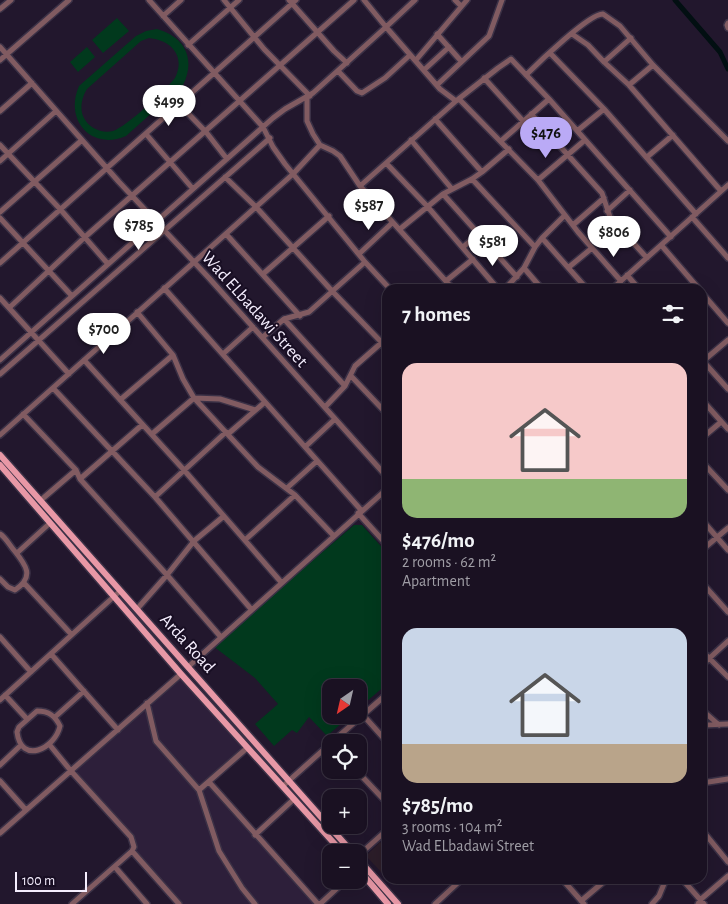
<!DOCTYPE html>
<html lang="en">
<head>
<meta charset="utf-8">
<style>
  body { margin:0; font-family:"Alegreya Sans",sans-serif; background:#231a2a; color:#f1f3f6; height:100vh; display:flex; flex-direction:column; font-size:19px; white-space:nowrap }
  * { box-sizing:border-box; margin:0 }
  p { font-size:16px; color:#9f9da5 }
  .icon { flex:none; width:28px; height:28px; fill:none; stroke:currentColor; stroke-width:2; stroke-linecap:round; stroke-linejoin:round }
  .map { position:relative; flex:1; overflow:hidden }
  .panel { position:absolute; left:382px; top:284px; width:325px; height:600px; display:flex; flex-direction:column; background:#1a1122; border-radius:15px; box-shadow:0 5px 20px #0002,0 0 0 1px #383140 }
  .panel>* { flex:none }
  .needle { width:32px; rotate:214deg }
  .buttons { position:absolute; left:322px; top:679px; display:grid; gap:10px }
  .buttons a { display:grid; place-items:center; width:45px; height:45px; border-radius:10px; background:#1a1122; box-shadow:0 5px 20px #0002,0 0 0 1px #383140; font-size:25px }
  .scale { position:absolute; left:15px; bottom:12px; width:72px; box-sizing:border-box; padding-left:5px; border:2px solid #f5eefe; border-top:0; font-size:14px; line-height:18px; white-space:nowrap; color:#f5eefe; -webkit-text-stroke:4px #180e23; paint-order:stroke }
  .price { position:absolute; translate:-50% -42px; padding:0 11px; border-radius:18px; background:#fff; color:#222; font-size:16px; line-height:32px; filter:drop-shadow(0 1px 2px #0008) }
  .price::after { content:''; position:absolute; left:50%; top:30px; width:15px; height:11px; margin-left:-8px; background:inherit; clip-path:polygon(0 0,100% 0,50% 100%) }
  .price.active { background:#baaaf6; color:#111 }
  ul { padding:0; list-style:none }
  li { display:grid; align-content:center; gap:10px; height:265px; padding:0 20px }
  li span { display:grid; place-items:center; height:155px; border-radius:15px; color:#555 }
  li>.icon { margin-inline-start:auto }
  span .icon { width:90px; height:90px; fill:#fffc; stroke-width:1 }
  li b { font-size:21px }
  h2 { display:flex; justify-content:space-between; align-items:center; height:60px; padding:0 20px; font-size:21px }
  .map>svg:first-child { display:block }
</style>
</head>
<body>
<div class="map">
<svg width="728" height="904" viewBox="0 0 728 904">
  <rect width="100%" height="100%" fill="#22172d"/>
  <path fill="#2d1f3a" d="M181,674L247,748L209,782L317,904H180L132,851L131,837L71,771Z"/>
  <path fill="#2d1e2a" d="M380,842L387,850V868L382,873L366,856Z"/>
  <path fill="#01391d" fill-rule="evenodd" d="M117,18L129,31L103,53L92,40Z
    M157,29C185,37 196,59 183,85L126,136C91,151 64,120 79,86L136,36L146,31ZM149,38C171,40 186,56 175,78C166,90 126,127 113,131C102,134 89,128 84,118C79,109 82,97 87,89L141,41Z
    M87,47L95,57L78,72L70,62Z
    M354,525H362L387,553V684L359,708V688H331V715H351L327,736L309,717L297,733L292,730L274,746L255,724L278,704L255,678L213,646Z"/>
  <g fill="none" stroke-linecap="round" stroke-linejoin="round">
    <path stroke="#020f12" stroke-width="5" d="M675,0L720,52L728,69"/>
    <defs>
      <path id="minor" d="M149,0L263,127L273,147L285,164L365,262L390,289
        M224,0L264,49L310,96
        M289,0L334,51L347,63
        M415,0L386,27L440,89L456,101
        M455,0L461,6
        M0,9L11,0
        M163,16L181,0
        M728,23L727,25L728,28
        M437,34L461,61
        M572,34L588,45L604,62L629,85L721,191
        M188,45L239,0
        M0,47L119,182L209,278L388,478
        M550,53L604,109L696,214
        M0,60L69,0
        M416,60L467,0
        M604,62L631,38
        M424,70L449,47
        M338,71L357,91L362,93L385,78L410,55
        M526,75C538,63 590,13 603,14L620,26L653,65L728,141
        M484,78L523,121
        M437,85L489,36L502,0
        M629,85L653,65
        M307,98V121L313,134L320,145L333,151L340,156L360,186L453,289
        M459,99L538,180L578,232L621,281
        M179,104L206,132L227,159
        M0,111L32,83
        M531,114L602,193L610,217L647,258
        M435,119L482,172
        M577,131L604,109
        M146,134L193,189
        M411,140L452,189
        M501,141L549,99
        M0,145L60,209L108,264
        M647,157L673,135
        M0,161L56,111
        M386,163L427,206L498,289
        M225,177L256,207L333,292L388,349
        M472,179L535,247L542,238L565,215
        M538,180L585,140
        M360,186L456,101L498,68L511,59L549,99L671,237
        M443,194L517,277
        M607,211L630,190
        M0,212L82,140
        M692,217L728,258
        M0,218L72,296
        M573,225L604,198
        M400,229L443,194L472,179L482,172L509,149
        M226,234L300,316
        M542,238L587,289
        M662,246L699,289
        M463,247L479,234
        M359,254L392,223
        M0,263L296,0
        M569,267L592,248
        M524,268L542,289
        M263,274L329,216
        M627,275L639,289
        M446,281L473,259
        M164,288L361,510
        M505,289L524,268L535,247
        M612,289L728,185
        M702,293L728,323
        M0,298L69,374
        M9,308L85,237L354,0
        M137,312L173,355L183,379L194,398L258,467L295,495L333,535
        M284,319L345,386
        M263,337L284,319L309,312L365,262
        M223,354L253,327
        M0,360L273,118L285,109L313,93L386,27L364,0
        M84,360L184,470L281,582
        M702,360L728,389
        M702,362L728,340
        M0,374L270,138
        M351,376L388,415
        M53,388L155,497L251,609
        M120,400L173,355
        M702,400L728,429
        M325,407L345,386L355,366L388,337
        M23,414L76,470L80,479L167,575L220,636
        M152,434L194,398L220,399L255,410
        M228,434L265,402
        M0,435L293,174L320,145
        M702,438L721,422
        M305,447L335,419
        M702,462L728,490
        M80,479L142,425
        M287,488L317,461
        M155,497L226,432
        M41,500L76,470
        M358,513L388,546
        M702,520L728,550
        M0,534C5,537 9,544 13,549C25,564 36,576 15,590L8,587L0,579
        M245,540L295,495
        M702,550L728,528
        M17,553L50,523
        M24,583L71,634
        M702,583L728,612
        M137,609L167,575L194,541L224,516
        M0,637L31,672
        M702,651L728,677
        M51,654L118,730
        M702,665L728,641
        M188,667L388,488
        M5,695L27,719
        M0,700L120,591
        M147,703L156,741L199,790L219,851L242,888L255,904
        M702,710L719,725
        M37,711C49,711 55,716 60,726C55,749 21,765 17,732L19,727Z
        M363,715L388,743
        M55,717L84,691
        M702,725L728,724
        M332,742L388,693
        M49,744L71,771L131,837L134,847L132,851L72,904
        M0,765L21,745
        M356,770L388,804
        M0,781L26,810
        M209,782L318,904
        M702,783L728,779
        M283,786L331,743
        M199,790L247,748
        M702,830L728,862
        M0,833L181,674
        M255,835L294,799
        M132,851L179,904
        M359,855L388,829
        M115,867L147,904
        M562,879L584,904
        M682,879L704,904
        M581,901L607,879
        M320,904L346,880
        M435,904L462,879
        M652,904L659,896L666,879
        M698,904L700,900L728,876"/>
      <path id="major" d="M0,455L352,852
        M0,465L181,674L342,852
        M359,860L398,904
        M359,870L388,904"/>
    </defs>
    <use href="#minor" stroke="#3b3146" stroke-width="8"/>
    <use href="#major" stroke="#3b3146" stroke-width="9"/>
    <use href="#minor" stroke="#815b61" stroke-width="5"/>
    <use href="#major" stroke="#e898a6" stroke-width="6"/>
  </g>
  <g text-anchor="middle" stroke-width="4" stroke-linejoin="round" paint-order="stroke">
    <g font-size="18" fill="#f5eefe" stroke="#180e23">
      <text transform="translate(255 309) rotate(48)" y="6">Wad ELbadawi Street</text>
      <text transform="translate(188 643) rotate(48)" y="6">Arda Road</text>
    </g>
  </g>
</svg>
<div class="buttons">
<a><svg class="needle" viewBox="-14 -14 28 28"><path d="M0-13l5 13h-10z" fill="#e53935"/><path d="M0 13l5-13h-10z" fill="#9f9da5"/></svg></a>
<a><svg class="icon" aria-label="locate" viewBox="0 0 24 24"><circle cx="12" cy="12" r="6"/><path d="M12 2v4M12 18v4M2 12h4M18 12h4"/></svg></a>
<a>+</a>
<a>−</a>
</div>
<div class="scale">100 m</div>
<b class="price" style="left:169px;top:127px">$499</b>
<b class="price active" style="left:546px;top:159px">$476</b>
<b class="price" style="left:369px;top:231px">$587</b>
<b class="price" style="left:139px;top:251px">$785</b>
<b class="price" style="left:614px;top:258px">$806</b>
<b class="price" style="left:493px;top:267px">$581</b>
<b class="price" style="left:104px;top:355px">$700</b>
<section class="panel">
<h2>7 homes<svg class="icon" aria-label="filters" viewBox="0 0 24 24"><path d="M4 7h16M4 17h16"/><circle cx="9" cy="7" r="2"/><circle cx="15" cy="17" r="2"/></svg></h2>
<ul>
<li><span style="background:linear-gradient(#f6c9c9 75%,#8fb573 0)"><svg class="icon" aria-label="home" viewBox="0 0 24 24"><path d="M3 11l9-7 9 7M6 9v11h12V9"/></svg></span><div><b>$476/mo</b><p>2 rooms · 62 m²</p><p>Apartment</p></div></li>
<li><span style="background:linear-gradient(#c9d6e8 75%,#b9a48a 0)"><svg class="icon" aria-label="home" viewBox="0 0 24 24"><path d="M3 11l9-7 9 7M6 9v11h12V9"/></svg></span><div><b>$785/mo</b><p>3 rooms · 104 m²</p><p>Wad ELbadawi Street</p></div></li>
</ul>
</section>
</div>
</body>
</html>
